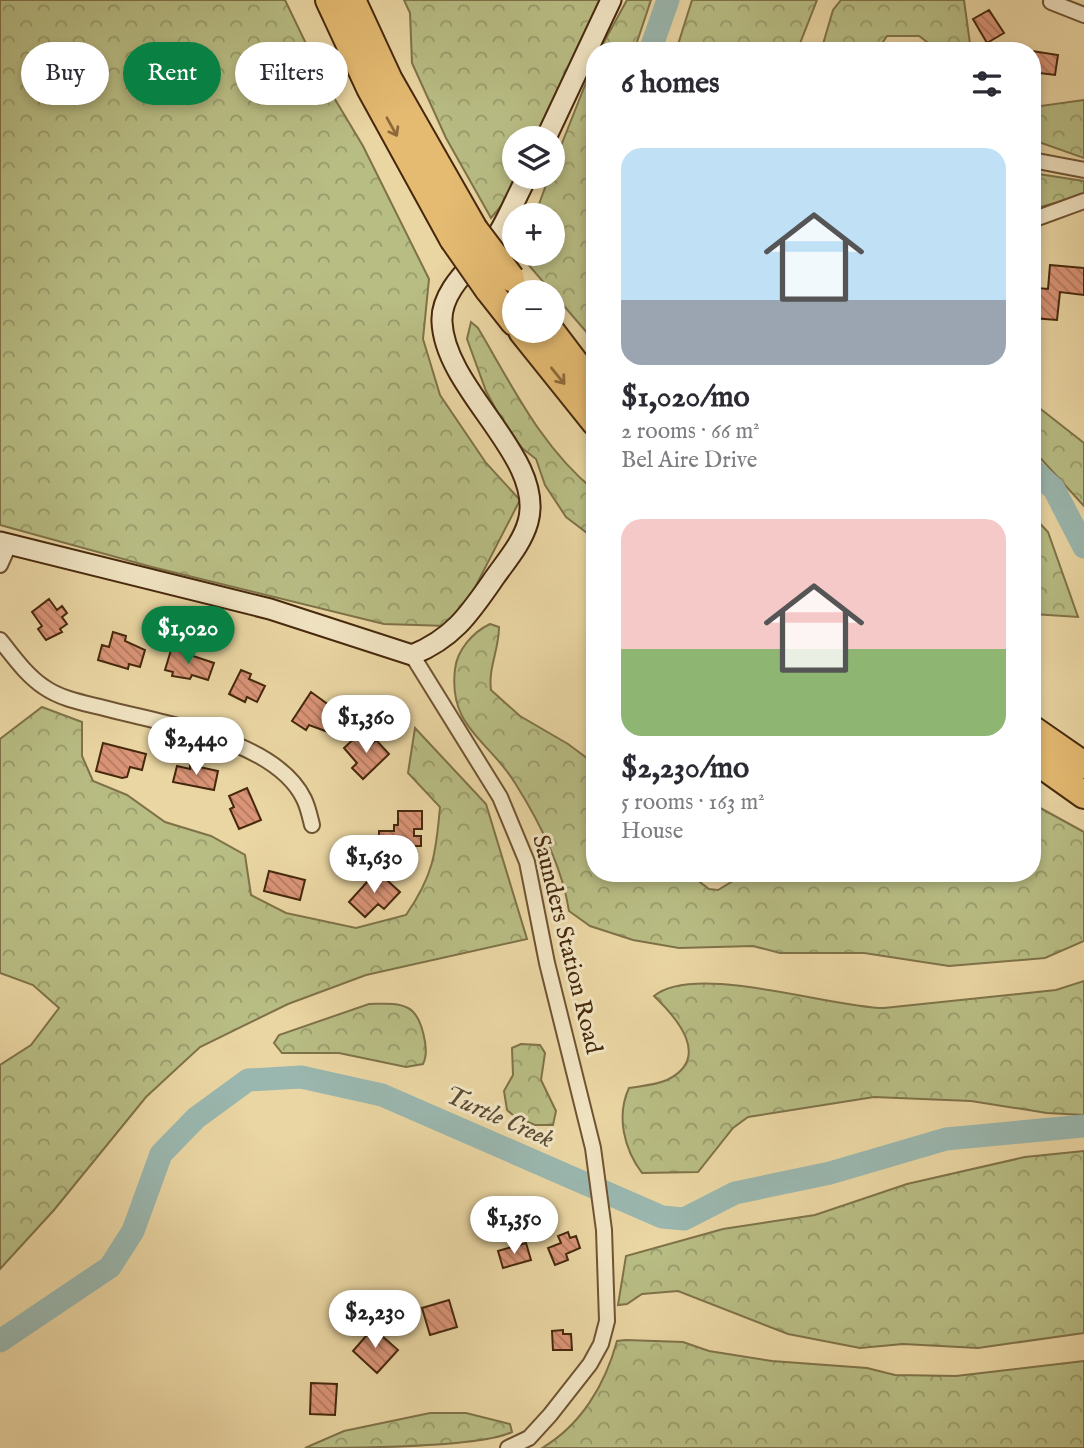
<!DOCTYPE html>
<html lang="en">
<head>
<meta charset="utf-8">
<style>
  body { margin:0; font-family:"IM FELL English",serif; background:#f7f7f7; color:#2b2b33; height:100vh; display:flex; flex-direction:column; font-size:26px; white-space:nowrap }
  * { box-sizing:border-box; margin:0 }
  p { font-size:23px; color:#7c7c81 }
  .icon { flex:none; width:38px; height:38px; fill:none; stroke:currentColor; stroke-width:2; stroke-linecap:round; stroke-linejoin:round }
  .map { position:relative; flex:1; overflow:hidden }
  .sheet { position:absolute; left:586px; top:42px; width:455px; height:840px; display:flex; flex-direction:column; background:#fff; border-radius:28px; box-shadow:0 4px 10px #0003 }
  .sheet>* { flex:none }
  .top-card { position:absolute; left:21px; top:42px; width:460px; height:63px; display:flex; gap:14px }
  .controls { position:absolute; left:502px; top:126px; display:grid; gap:14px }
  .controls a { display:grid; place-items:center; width:63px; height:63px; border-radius:50%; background:#fff; box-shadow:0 4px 10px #0003; font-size:35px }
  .price { position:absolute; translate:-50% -60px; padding:0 16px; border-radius:24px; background:#fff; color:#222; font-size:23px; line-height:46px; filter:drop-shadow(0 2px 4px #0008) }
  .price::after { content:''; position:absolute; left:50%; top:42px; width:21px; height:16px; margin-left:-10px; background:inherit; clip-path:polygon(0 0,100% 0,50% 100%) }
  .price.current { background:#0b8043; color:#fff }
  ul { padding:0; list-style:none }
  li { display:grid; align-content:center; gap:14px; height:371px; padding:0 35px }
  li span { display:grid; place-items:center; height:217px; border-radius:21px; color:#555 }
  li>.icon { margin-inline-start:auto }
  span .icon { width:126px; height:126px; fill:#fffc; stroke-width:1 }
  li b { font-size:30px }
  h2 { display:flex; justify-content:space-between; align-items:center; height:84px; padding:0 35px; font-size:30px }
  .tag { padding:0 24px; border-radius:32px; background:#fff; box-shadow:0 4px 10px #0003; font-size:24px; line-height:63px }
  .tag.current { background:#0b8043; color:#fff }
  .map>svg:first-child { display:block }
</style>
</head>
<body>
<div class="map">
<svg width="1084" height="1448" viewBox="0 0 1084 1448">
  <defs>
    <pattern id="forest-crowns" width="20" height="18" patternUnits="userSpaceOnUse" patternTransform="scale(1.75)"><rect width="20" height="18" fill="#b8bd84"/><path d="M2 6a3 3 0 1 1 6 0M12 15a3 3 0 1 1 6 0" fill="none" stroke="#979a6a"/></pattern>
    <pattern id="building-back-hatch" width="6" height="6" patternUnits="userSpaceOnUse" patternTransform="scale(1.75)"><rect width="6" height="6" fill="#da9477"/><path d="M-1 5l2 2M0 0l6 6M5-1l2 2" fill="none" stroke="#b37960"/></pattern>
  </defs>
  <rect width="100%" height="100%" fill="#ead6a3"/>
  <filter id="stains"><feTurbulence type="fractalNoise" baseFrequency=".00286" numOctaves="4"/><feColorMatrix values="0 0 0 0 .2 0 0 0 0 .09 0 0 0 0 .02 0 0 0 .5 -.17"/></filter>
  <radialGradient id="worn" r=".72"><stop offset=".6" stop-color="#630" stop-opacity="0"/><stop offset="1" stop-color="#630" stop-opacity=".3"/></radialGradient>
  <path fill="url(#forest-crowns)" stroke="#7f7248" stroke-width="2" d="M0,0H285L324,81L363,146L429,279L423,339L440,395L486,463L520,500L467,603L448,626L384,624L152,567L0,525Z
    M404,0H601L535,138H514V177H519L512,193L491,218L446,138L412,63L410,13Z
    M627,0H651L634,51H599Z
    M692,0H817L797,51H676Z
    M841,0H964L971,51H939L919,36H887L877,51H821L833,10Z
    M595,60V342L520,255L553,254V215H535L549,177H553V166Z
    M1084,100V158L1033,140V107Z
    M1032,173L1084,181V195L1033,209Z
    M471,322L478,328C513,387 541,447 595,491V539L566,517L545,485L536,459L522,448L505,426L486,391L467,339Z
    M1033,403L1084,443V506L1033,450Z
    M1032,515L1048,532L1078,617L1033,614Z
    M490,624L499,627C499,650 488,668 491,690L520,716L568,744L595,764V873H688L709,889L718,890L746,873H1032L1033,804L1084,832V941L1045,958L949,966L864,953H780L753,946L679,948L633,940L590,926L569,911C562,866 539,821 515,783C489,740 448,728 455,669C457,650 473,632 490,624Z
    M42,707L82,722V756L93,781L127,795L165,822L211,836L245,855L251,895L286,913L356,928L406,915C433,876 436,854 440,807L408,773L415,728L486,804L527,939L366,975L288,1004L200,1047L146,1097L54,1210L0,1269V1065L31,1045L59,1008L33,985L0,973V739Z
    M1084,981V1115L1047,1113L971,1101L874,1097L748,1117L733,1128L698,1172L642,1173C624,1149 616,1116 629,1088C641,1086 656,1085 667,1080C712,1058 677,1018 654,996C695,962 832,1008 884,1008L1056,990Z
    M369,1004C381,1004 397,1002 408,1008C422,1015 430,1051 423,1064L406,1067L339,1053H282L274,1043L279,1035Z
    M521,1044L540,1045L545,1053L541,1080L556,1111L553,1125H535L514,1116L507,1110L504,1091L513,1075L512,1048Z
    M1084,1151V1333L978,1348L903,1344L860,1348L788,1334L678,1291L642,1294L627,1304L618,1305L626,1256L723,1229L815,1215L907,1184L1025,1157Z
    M626,1340L683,1342L709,1351L772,1361L867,1368L895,1375L956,1376L1084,1361V1448H542C581,1425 605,1385 617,1341Z
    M430,1413H466L510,1424L512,1432C479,1448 352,1448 305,1448L344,1431Z"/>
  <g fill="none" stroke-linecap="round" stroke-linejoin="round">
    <path stroke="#9ab7af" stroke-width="23" d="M650,51L668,0
      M1032,469L1054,489L1084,547
      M0,1341L110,1267L133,1231L161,1154L196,1118L248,1080L301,1077L382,1095L662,1217L684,1219L735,1193L830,1173L946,1139L1084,1126"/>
  </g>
  <path fill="url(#building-back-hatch)" stroke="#46280c" stroke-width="2" d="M989,10L1004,33L987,43L973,19Z
    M1032,51L1058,55L1055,75L1032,72Z
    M1050,265L1084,268V295L1060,292L1057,320L1032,318L1038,288L1048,289Z
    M49,599L57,610L62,606L67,613L62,617L67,624L60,629L62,632L46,640L38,629L42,626L32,612Z
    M113,632L126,636L125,641L145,650L140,667L129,664L128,669L98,660L102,645L109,647Z
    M171,650L188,652L187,654L214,663L208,680L192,675L190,679L172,676L173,672L165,670Z
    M241,670L251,674L249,679L265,686L257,702L247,697L245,702L229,694Z
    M311,692L340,713L328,732L309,725L306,730L292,721Z
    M359,734L370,746L376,740L389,754L363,779L352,768L357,763L344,748Z
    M103,743L146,754L142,770L130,767L127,777L122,778L96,771Z
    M190,765L218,771L214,790L173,782L177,766L190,769Z
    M247,788L261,820L239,829L230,809L234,807L229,796Z
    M398,811H422V829H414V836H421V846H379V831H394V825H398Z
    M269,871L305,880L300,900L264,891Z
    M377,871L400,892L384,909L378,904L365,917L349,902Z
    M568,1232L570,1238L576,1236L580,1248L566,1254L568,1260L555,1265L548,1248L561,1243L558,1236Z
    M526,1243L531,1260L503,1268L498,1251Z
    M449,1300L457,1327L430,1335L422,1308Z
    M373,1328L398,1350L377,1373L353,1351Z
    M563,1330V1334H571L572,1350H553L552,1331Z
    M311,1383L337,1384L335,1415L310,1414Z"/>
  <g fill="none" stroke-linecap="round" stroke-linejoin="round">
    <defs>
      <path id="street" d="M1051,2L1084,15
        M1032,160L1084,170
        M1032,220L1084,201
        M0,565L9,545
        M0,640C13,656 26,675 44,687C61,699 84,703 104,708C163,724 275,739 304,799C308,807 310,817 312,825
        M412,655L500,797L527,862L547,963L593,1148L604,1230L607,1321L601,1344L590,1364L550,1415L529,1438L508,1448"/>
      <path id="secondary" d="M546,138L611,0
        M0,542L270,609L412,655C454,638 470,613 495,577C507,560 522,543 528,522C546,457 445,391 442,322C440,287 480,260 498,234C509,216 517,195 527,177"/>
      <path id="highway" d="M329,0L370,88L453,239
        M352,0L389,80L474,229
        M488,289L514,322
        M522,331L595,422
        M551,331L595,389
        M1032,729L1084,765
        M1032,758L1084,795"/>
    </defs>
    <use href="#street" stroke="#6f5432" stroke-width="18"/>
    <use href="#secondary" stroke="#46280c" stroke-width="23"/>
    <use href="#highway" stroke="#46280c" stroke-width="30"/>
    <use href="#street" stroke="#f1e4c3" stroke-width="14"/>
    <use href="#secondary" stroke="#f1e4c3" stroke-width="19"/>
    <use href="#highway" stroke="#e5bb72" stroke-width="26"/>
    <defs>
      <path id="highway-bridge" d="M474,229L511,278
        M453,239L488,289"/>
    </defs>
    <use href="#highway-bridge" stroke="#46280c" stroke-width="30" stroke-linecap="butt"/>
    <use href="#highway-bridge" stroke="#e5bb72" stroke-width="26"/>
  </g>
  <defs><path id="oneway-shaft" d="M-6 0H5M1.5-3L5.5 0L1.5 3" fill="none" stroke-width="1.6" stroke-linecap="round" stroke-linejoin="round" transform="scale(1.75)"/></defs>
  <g stroke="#8e6a3a">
    <use href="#oneway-shaft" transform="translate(392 127) rotate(61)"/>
    <use href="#oneway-shaft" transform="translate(558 376) rotate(51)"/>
  </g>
  <g text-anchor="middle" stroke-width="6" stroke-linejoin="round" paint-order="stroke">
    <g font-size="24" fill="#46280c" stroke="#f1e4c3">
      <text transform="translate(568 944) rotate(76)" y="8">Saunders Station Road</text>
    </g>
    <g font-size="26" font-style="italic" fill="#5b4c35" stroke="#f1e4c3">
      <text transform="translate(500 1116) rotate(24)" y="9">Turtle Creek</text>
    </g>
  </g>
  <rect width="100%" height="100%" filter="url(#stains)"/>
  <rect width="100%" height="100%" fill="url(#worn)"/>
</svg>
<div class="controls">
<a><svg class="icon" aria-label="layers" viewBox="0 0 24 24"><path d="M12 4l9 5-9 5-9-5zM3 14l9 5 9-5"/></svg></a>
<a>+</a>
<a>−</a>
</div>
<b class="price current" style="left:188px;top:666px">$1,020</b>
<b class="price" style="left:366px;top:755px">$1,360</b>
<b class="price" style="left:196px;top:777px">$2,440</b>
<b class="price" style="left:374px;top:895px">$1,630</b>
<b class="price" style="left:514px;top:1256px">$1,350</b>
<b class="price" style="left:375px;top:1350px">$2,230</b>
<div class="top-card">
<a class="tag">Buy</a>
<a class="tag current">Rent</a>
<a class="tag">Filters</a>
</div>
<section class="sheet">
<h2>6 homes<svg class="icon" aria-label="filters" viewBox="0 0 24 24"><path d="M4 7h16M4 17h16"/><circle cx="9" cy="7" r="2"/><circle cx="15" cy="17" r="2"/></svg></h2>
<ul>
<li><span style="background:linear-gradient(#bfe0f5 70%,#9aa5b1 0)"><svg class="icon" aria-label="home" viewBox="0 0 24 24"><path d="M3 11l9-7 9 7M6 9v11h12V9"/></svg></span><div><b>$1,020/mo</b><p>2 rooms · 66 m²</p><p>Bel Aire Drive</p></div></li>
<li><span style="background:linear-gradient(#f6c9c9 60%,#8fb573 0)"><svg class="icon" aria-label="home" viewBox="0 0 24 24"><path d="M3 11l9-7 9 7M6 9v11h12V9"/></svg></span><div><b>$2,230/mo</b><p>5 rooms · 163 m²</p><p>House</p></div></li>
</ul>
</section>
</div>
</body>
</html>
